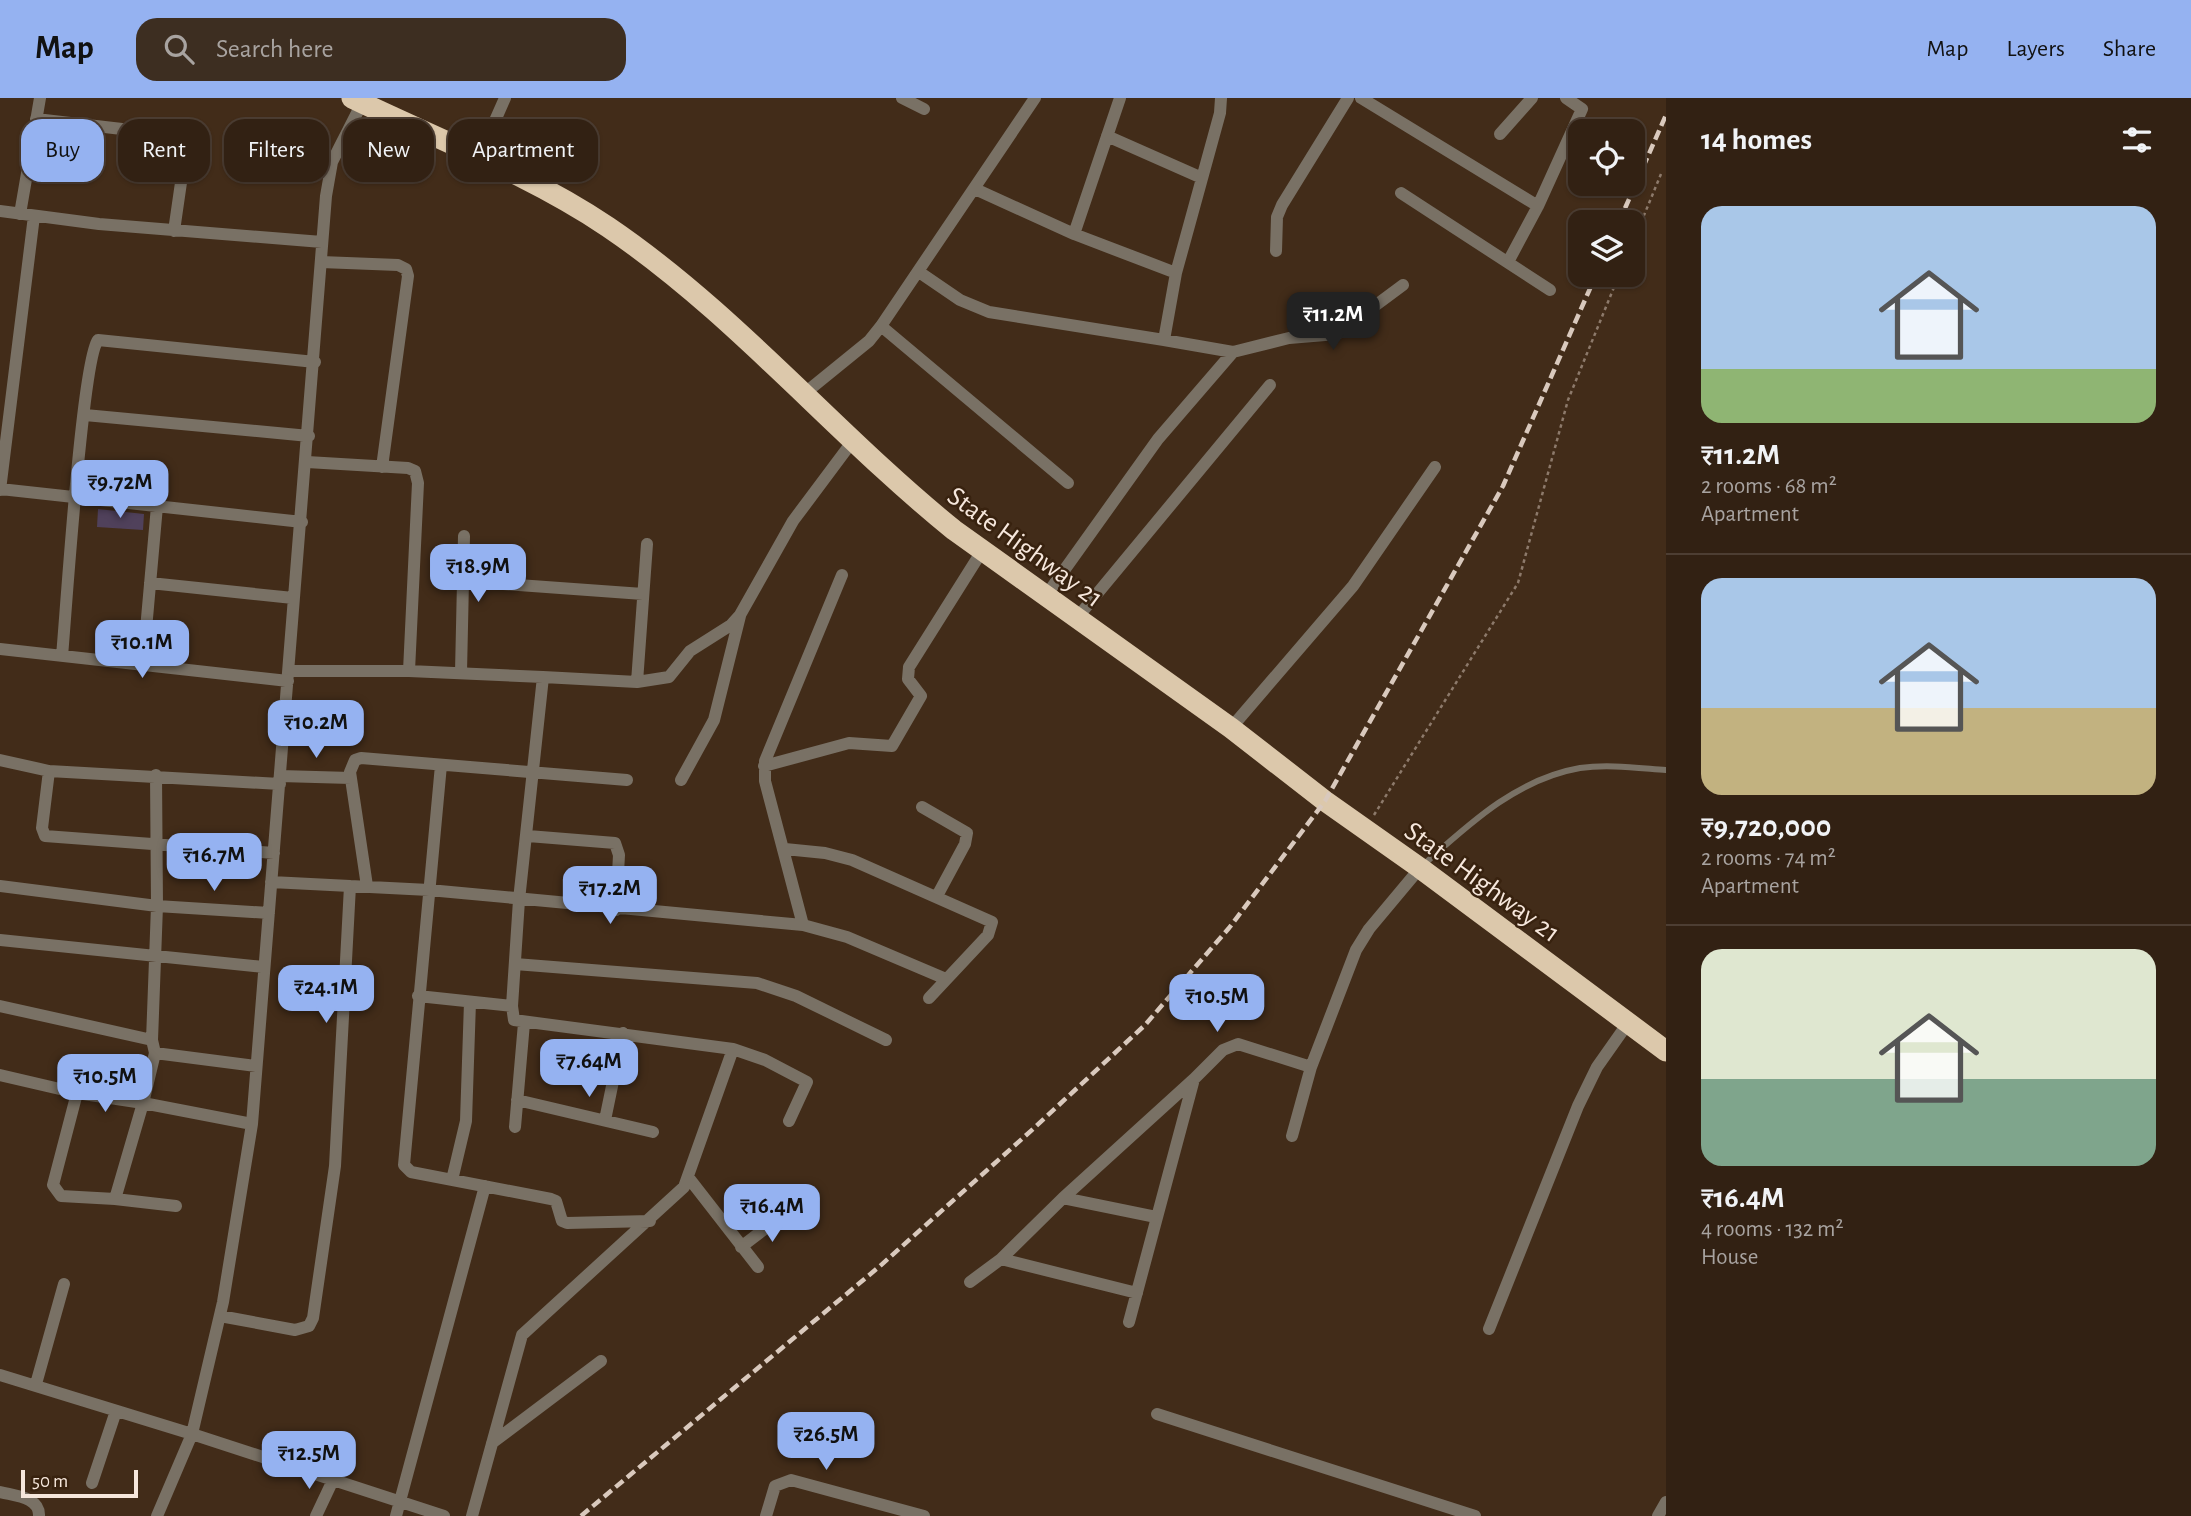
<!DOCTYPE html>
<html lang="en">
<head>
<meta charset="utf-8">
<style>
  body { margin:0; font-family:"Alegreya Sans",sans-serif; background:#3d2e21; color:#f1f3f6; height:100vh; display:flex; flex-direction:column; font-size:26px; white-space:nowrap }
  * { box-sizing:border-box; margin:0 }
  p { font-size:23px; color:#a8a3a0 }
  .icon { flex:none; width:38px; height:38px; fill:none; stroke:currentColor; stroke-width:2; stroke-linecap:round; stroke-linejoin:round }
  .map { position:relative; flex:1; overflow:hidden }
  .panel { display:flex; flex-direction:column; background:#322113; width:525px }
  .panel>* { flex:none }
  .hud { position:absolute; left:21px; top:21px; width:665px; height:63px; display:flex; gap:14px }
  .fabs { position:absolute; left:1568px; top:21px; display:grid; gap:14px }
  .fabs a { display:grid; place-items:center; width:77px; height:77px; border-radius:14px; background:#322113; box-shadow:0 2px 5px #0004,0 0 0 2px #4d3e33; font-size:35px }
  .scale { position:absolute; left:21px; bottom:18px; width:117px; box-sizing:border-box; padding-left:7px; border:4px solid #f6e7dc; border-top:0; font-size:19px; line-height:24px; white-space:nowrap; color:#f6e7dc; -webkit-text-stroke:5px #38220f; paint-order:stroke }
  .price { position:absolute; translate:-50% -60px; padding:0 16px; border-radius:14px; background:#95b2f1; color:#111; font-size:23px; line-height:46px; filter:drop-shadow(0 2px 4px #0008) }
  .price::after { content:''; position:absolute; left:50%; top:42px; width:21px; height:16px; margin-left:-10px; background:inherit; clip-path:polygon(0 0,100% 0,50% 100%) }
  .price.current { background:#222; color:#fff }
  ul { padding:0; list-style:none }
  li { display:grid; align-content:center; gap:14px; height:371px; padding:0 35px }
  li+li { border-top:2px solid #4d3e33 }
  li span { display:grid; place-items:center; height:217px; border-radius:21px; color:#555 }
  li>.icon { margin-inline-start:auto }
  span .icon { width:126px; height:126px; fill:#fffc; stroke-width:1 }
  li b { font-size:30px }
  h2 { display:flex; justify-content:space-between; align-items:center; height:84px; padding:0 35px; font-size:30px }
  .chip { padding:0 24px; border-radius:21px; background:#322113; box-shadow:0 2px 5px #0004,0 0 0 2px #4d3e33; font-size:24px; line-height:63px }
  .chip.current { background:#95b2f1; color:#111 }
  header { display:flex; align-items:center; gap:42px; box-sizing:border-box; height:98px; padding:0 35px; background:#95b2f1; color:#111 }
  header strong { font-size:33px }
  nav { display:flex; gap:38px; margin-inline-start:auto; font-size:24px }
  .search { width:490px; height:63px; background:#3d2e21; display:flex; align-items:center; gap:18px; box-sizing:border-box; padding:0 24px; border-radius:21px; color:#a8a3a0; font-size:26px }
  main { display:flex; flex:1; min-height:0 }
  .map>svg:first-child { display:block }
</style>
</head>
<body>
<header>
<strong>Map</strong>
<div class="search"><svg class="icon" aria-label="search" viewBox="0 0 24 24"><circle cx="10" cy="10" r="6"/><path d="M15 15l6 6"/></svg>Search here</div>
<nav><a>Map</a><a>Layers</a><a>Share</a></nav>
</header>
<main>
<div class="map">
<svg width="1666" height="1418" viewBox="0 0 1666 1418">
  <rect width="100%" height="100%" fill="#422c19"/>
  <path fill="#50415b" d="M98,411L144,416L143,432L97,429Z"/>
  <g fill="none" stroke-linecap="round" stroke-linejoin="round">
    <path stroke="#8d7a6b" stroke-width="2.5" stroke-dasharray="3.5 3.5" stroke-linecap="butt" d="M1633,144L1661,76
      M1374,717L1518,485L1568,302L1619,177"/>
    <path stroke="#797165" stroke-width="6" d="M1422,768C1468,727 1516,681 1580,670C1608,666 1638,670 1666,672"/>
    <path stroke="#797165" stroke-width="12" d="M902,0L924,11
      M1361,0L1538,108L1582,11L1566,0
      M36,21L182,38L186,50L174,133
      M1500,36L1532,0
      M1107,38L1202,80
      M479,59L505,0
      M975,91L1074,136L1176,175L1220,15L1221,0
      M1401,95L1550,192
      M0,113L99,126L322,144
      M20,116L40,0
      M1074,136L1120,0
      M1276,153L1277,119L1282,107L1348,0
      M321,164L398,167L406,171L408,178L382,369
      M1508,164L1538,108
      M919,174L960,202L989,214L1164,242
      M881,228L1068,385
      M1233,254L1289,240L1337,236L1403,187
      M805,295L869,243L881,228L1035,0
      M85,317L309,338
      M0,391L302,424
      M0,392L34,118
      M461,483L643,496
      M150,485L293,500
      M1045,499L1158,341L1233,254L1164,242L1176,175
      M1077,520L1270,287
      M0,551L288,583
      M62,558C66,515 82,262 98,242L315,264
      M143,565L157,408
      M289,573H409L418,385L415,373L408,370L307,364
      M409,573L543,579L519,802L512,908L514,922L733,951L765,962L807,984L789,1023
      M461,574L464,438
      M543,579L637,584L669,579L690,553L731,527L740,517L793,423L852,344
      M637,584L647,446
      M1231,630L1353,488L1435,369
      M0,662L49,673L280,686
      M441,667L404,1067L411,1074L551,1101L556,1103L562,1123L567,1125L650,1123
      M764,668L849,645L892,648L921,598L908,581L909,569L982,453
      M49,673L42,730L45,738L274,755
      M280,678L351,680
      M681,682L714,622L740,518
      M922,709L967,735L965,746L937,798
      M528,738L615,745L619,757L616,812
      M785,751L825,755L852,762L992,824L988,837L929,900
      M271,784L429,792L803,827L847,839L946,881
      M0,788L157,808L269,815
      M367,788L350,674L355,662L361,660L627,682
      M803,827L765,683V663L842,477
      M0,842L264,869
      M515,866L757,885L796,898L886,942
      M418,898L512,908
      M0,908L152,942L155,955L256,968
      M152,942L157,808L156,677
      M0,977L77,995L143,1005L155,955
      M77,995L53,1087L61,1098L115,1101L143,1005L252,1026
      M517,1002L653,1034
      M605,1022L623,935
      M515,1029L524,925
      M1292,1038L1311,969
      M688,1079L758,1169
      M452,1082L466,1023L470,904
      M1063,1100L1156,1119
      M115,1101L176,1108
      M741,1149L784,1116
      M1001,1161L1137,1195
      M970,1184L1001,1161L1063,1100L1194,981
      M220,1218L295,1232L309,1228L313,1220L335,1068L350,788
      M1129,1224L1194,981L1223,952L1238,946L1311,969L1356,852L1369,831L1420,770
      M1489,1231L1578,1008L1597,969L1628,925
      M0,1277L192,1336L223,1204L252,1026L326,98L332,64L362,5
      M36,1286L64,1186
      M1157,1316L1475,1418
      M492,1345L601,1263
      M92,1385L116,1313
      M0,1394C15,1398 40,1399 39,1418
      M157,1418L192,1336L444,1418
      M316,1418L333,1382
      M396,1418L485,1088
      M472,1418L522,1237L684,1089L733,951
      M766,1418L775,1388L791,1382L924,1418
      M1658,1418L1666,1404"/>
    <path stroke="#dcc8ab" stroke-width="21" d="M352,0C437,41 529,76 608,129C735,215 835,336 954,432L1231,630L1325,703L1420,770L1666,953"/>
    <path stroke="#d9c9bd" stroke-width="4.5" stroke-dasharray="10 5" stroke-linecap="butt" d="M1619,124L1666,17
      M581,1418L880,1168L1033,1031L1145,927L1229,830L1325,703L1503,388L1596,177"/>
  </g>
  <g text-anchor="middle" stroke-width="5" stroke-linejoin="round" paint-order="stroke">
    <g font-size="28" fill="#f6e7dc" stroke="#38220f">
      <text transform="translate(1026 448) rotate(36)" y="10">State Highway 21</text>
      <text transform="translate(1483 783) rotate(36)" y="10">State Highway 21</text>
    </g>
  </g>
</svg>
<div class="fabs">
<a><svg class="icon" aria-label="locate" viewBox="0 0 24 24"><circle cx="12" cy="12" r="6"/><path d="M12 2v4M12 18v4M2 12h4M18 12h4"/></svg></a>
<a><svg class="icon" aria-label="layers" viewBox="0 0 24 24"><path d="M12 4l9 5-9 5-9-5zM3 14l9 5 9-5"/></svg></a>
</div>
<div class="scale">50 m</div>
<b class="price current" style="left:1333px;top:254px">₹11.2M</b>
<b class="price" style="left:120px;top:422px">₹9.72M</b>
<b class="price" style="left:478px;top:506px">₹18.9M</b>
<b class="price" style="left:142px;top:582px">₹10.1M</b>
<b class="price" style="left:316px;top:662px">₹10.2M</b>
<b class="price" style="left:214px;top:795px">₹16.7M</b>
<b class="price" style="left:610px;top:828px">₹17.2M</b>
<b class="price" style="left:326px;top:927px">₹24.1M</b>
<b class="price" style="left:1217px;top:936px">₹10.5M</b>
<b class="price" style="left:589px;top:1001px">₹7.64M</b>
<b class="price" style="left:105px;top:1016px">₹10.5M</b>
<b class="price" style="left:772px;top:1146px">₹16.4M</b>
<b class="price" style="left:826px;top:1374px">₹26.5M</b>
<b class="price" style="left:309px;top:1393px">₹12.5M</b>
<div class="hud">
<a class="chip current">Buy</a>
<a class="chip">Rent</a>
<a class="chip">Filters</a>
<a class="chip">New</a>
<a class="chip">Apartment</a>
</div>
</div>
<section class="panel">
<h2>14 homes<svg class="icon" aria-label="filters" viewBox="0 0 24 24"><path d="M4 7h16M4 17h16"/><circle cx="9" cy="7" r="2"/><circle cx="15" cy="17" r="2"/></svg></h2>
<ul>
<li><span style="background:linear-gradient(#a9c7e8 75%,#8fb573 0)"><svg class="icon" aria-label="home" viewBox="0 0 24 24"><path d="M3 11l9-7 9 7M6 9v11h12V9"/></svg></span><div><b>₹11.2M</b><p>2 rooms · 68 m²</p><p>Apartment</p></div></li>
<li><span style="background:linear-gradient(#a9c7e8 60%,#c2b280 0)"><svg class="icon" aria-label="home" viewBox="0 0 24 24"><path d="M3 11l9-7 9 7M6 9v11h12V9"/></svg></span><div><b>₹9,720,000</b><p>2 rooms · 74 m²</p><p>Apartment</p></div></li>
<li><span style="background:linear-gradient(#dfe7d0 60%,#7fa58c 0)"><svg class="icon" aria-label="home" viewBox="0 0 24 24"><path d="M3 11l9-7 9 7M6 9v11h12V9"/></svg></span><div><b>₹16.4M</b><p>4 rooms · 132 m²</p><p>House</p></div></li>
</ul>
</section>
</main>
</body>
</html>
